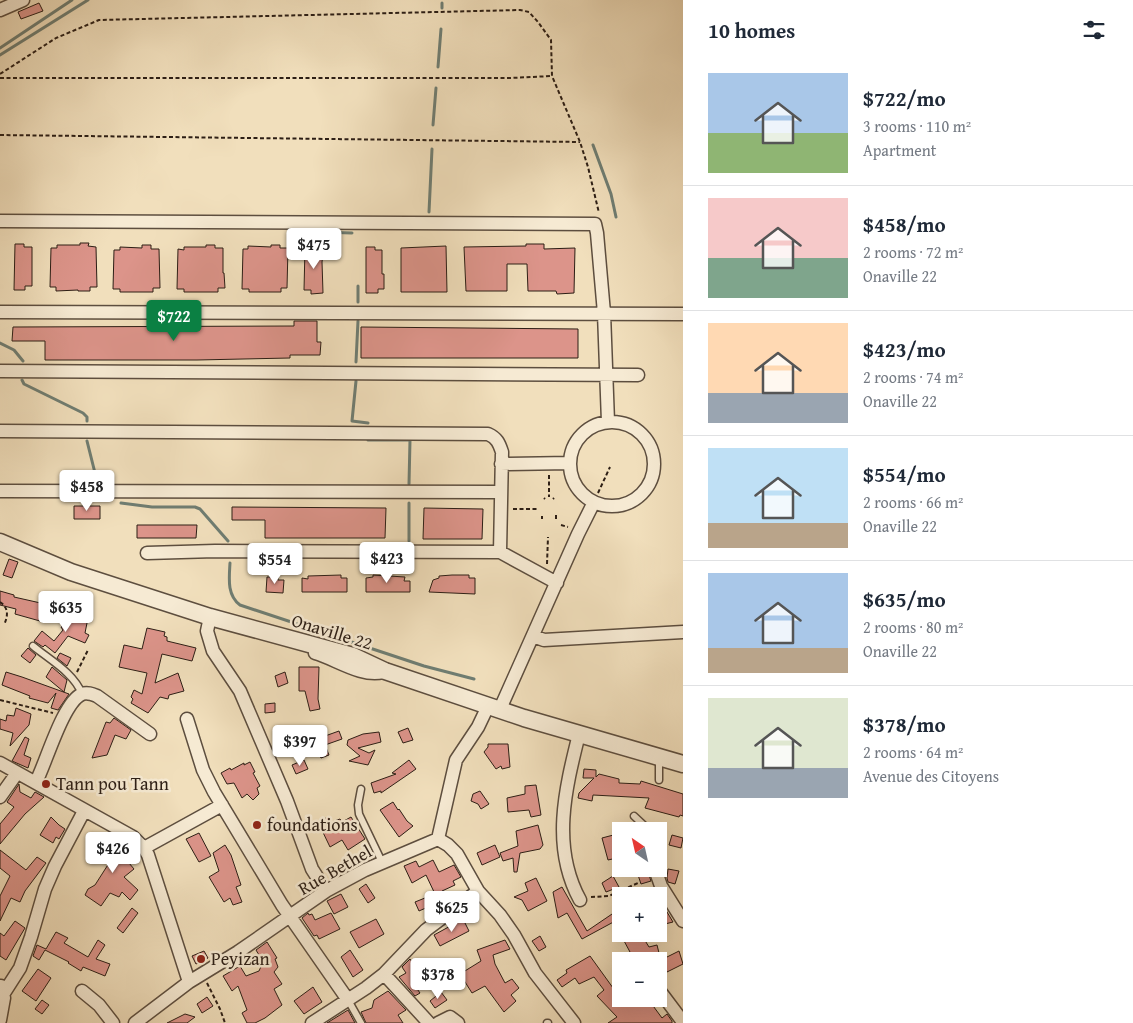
<!DOCTYPE html>
<html lang="en">
<head>
<meta charset="utf-8">
<style>
  body { margin:0; font-family:"Gentium Book Plus",serif; background:#f2f2f3; color:#1f2937; height:100vh; display:flex; flex-direction:column; font-size:19px; white-space:nowrap }
  * { box-sizing:border-box; margin:0 }
  p { font-size:16px; color:#747a83 }
  .icon { flex:none; width:28px; height:28px; fill:none; stroke:currentColor; stroke-width:2; stroke-linecap:round; stroke-linejoin:round }
  .map { position:relative; flex:1; overflow:hidden }
  .details { display:flex; flex-direction:column; background:#fff; width:450px }
  .details>* { flex:none }
  .needle { width:32px; rotate:326deg }
  .tools { position:absolute; left:612px; top:822px; display:grid; gap:10px }
  .tools a { display:grid; place-items:center; width:55px; height:55px; border-radius:0px; background:#fff; box-shadow:0 5px 20px #0002; font-size:25px }
  .price { position:absolute; translate:-50% -42px; padding:0 11px; border-radius:5px; background:#fff; color:#222; font-size:16px; line-height:32px; filter:drop-shadow(0 1px 2px #0008) }
  .price::after { content:''; position:absolute; left:50%; top:30px; width:15px; height:11px; margin-left:-8px; background:inherit; clip-path:polygon(0 0,100% 0,50% 100%) }
  .price.selected { background:#0b8043; color:#fff }
  ul { padding:0; list-style:none }
  li { display:flex; align-items:center; gap:15px; height:125px; padding:0 25px }
  li+li { border-top:1px solid #e0e1e3 }
  li span { display:grid; place-items:center; flex:none; width:140px; height:100px; border-radius:0px; color:#555 }
  li>.icon { margin-inline-start:auto }
  span .icon { width:60px; height:60px; fill:#fffc; stroke-width:1 }
  li b { font-size:21px }
  h2 { display:flex; justify-content:space-between; align-items:center; height:60px; padding:0 25px; font-size:21px }
  main { display:flex; flex:1; min-height:0 }
  .map>svg:first-child { display:block }
</style>
</head>
<body>
<main>
<div class="map">
<svg width="683" height="1023" viewBox="0 0 683 1023">
  <rect width="100%" height="100%" fill="#f1dfbc"/>
  <filter id="stains"><feTurbulence type="fractalNoise" baseFrequency=".004" numOctaves="4"/><feColorMatrix values="0 0 0 0 .2 0 0 0 0 .09 0 0 0 0 .02 0 0 0 .5 -.17"/></filter>
  <radialGradient id="worn" r=".72"><stop offset=".6" stop-color="#630" stop-opacity="0"/><stop offset="1" stop-color="#630" stop-opacity=".3"/></radialGradient>
  <g fill="none" stroke-linecap="round" stroke-linejoin="round">
    <path stroke="#6f7d72" stroke-width="3" d="M442,8V3
      M0,48L72,0
      M0,55L88,0
      M438,67L441,29
      M433,125L436,88
      M593,145L611,194L616,217
      M429,212L432,149
      M321,232L352,233
      M358,286V302
      M0,343L14,350L23,361
      M356,362L358,321
      M22,380L24,384L83,413L87,417V421
      M356,381L352,421L368,423
      M368,438V440H410L409,484
      M87,441L97,481
      M121,503L152,507H195L200,509L228,541
      M409,541V503
      M230,563C229,579 227,595 240,605L424,666L474,679"/>
  </g>
  <path fill="#dc948a" stroke="#2c1e15" d="M39,3L43,11L21,19L18,12Z
    M80,243H89L88,246L96,247L97,287H90V291H78V290L56,291V287H50L51,248H57V245H80Z
    M15,244H24V247H32V286H25V290H14Z
    M526,244H544V249L575,248L574,293L557,294L556,291H528L527,264H507V291H466L464,247L526,246Z
    M142,245H151V249H159L160,288H153V292H120V289H113L114,250H120V247L142,248Z
    M206,245H215V248H223V273H224L225,288H218V292H184V289H177L178,249L184,250V247H206Z
    M271,245H280V248H288L287,288H281V292H249V289H242L243,249H248V246L271,247Z
    M312,246H324L322,262L323,293L311,294V290H304L305,249H312Z
    M446,246L447,292H401V248Z
    M366,247H375V250H382V274H384V289H378V293H366Z
    M294,321H317V342H321L320,355H290V358L197,360H45V341H12L13,327L294,326Z
    M361,327L578,329V358H361Z
    M74,506H100V519H74Z
    M232,507L386,508L385,538H265V520H232Z
    M424,508L483,509L482,539H423Z
    M137,525H197L196,538H137Z
    M9,559L18,562L12,578L3,575Z
    M341,575V578H347V592H302V578L308,579V576Z
    M373,575L405,577L404,581H410V592H366V578L373,577Z
    M452,575H469V578H475V594L429,592L433,580L439,578V576Z
    M267,577H278V580H284L283,593L266,592Z
    M0,591L14,595V597L45,604L40,621L15,614L16,609L0,605Z
    M70,613L88,618L85,633L89,635L85,643L68,636L55,653L45,645L43,647L34,641L42,631L54,641L63,630L61,627L68,624Z
    M147,628L165,632L164,636L167,637V641L196,648L192,661L162,654L155,683L178,673L184,691L169,695L168,699L160,697L148,713L131,703L133,699L131,697L134,690L142,694L147,673L119,667L124,645L142,649Z
    M28,648L36,655L30,663L21,656Z
    M60,653L71,658L67,666L57,658Z
    M52,667L67,680L64,692L46,677Z
    M299,667H319L318,699L320,709L310,711L305,691H299Z
    M6,672L22,677L69,694L58,710L51,708L56,693L48,703L29,698L30,696L2,685Z
    M285,672L288,683L278,687L275,676Z
    M275,703V712L265,713V704Z
    M16,708L31,714L29,725L10,746L13,733L0,729V719L6,721L7,715L14,716Z
    M114,718L131,730L126,739L115,735L107,755L92,758L106,722L110,723Z
    M322,727L325,736L339,731L342,739L325,745L329,755L321,758L318,751L311,755L305,737L314,735L312,730Z
    M408,728L413,740L403,743L398,732Z
    M379,732L381,742L358,748L369,753L375,750L368,765L349,761L360,756L347,745L348,740L363,734Z
    M25,737L29,739L24,755L31,758L28,768L12,761Z
    M488,744H508L510,767L502,769L501,766L496,769L484,752L488,747Z
    M304,760L308,769L296,774L292,765Z
    M409,760L416,769L381,793V791L374,793L371,783L396,774L392,773Z
    M250,762L255,772L253,773L260,786L257,788L259,794L253,800L247,794L242,798L234,783L227,784L221,773L230,768L231,770L244,763V765Z
    M584,769L596,770V777L599,774L619,779V783L640,784L641,781L683,794V816L680,815L679,817L645,808L649,798L593,795L592,801L578,798L579,793L594,778H583Z
    M19,784L20,792L31,798L35,792L44,797L25,814L0,844V824L14,807L7,802Z
    M536,785L541,815L531,817L529,810L508,812L507,798L525,794V786Z
    M480,791L489,804L481,809L478,804L471,801L473,794Z
    M393,802L398,810L399,809L407,821L413,826L399,837L380,810Z
    M51,817L59,825L65,829L59,839L56,837L53,843L40,835Z
    M328,817L331,822L340,819L342,822L351,817L365,839L348,850L342,840L330,847L318,822Z
    M538,825L543,845L540,849L520,853L517,872H514L513,858L503,861L500,853L518,846L516,831Z
    M199,833L211,856L199,862L186,839Z
    M621,833V857L608,860L602,838Z
    M106,835L126,849L128,853L124,857L134,869L124,877L138,890L130,900L122,892L119,897L110,893L101,906L85,895L88,889L95,885L111,860L95,849Z
    M672,835L683,838L681,848L669,845Z
    M225,845L231,855L241,885L236,887L242,902L233,905L230,898L224,902L209,877L219,871L213,853Z
    M495,845L500,857L482,865L477,853Z
    M0,850L26,870L37,857L46,863L25,891L20,902L11,898L0,921V896L10,876L0,868Z
    M433,860L439,872L454,865L461,877L453,881L455,885L442,891L446,899L419,911L415,902L435,894L426,875L412,883L404,866L416,861L419,867Z
    M636,869H647L651,881L641,884Z
    M668,869L679,871L675,884L668,882L667,878Z
    M613,876L619,887L606,892L602,883Z
    M536,878L547,901L528,911L522,900L514,897L528,891L525,883Z
    M366,884L375,898L368,903L359,889Z
    M562,887L587,931L615,912L619,919L582,939L567,913L558,918L553,892Z
    M341,894L348,907L334,914L327,901Z
    M664,907L673,922L661,925L659,919V909Z
    M132,908L138,913L123,933L117,928Z
    M308,913L309,915L312,914L315,920L331,913L340,929L319,939L317,935L314,936L302,918Z
    M376,919L384,934L359,948L350,932Z
    M463,919L469,931L440,946L434,935Z
    M15,921L25,928L6,960L0,956V933L4,936Z
    M56,932L68,938L64,943L88,957L98,940L105,945L96,959L110,964L105,976L83,967L81,971L68,963L69,962L45,950L39,960L33,956L37,945L46,949Z
    M633,934H641L649,947L657,945L659,953L646,961H615L630,952L623,939Z
    M540,936L546,947L539,951L532,941Z
    M505,940L510,949L493,955L495,964L505,983L512,979L519,988L511,995L516,1001L504,1012L485,986L472,993L460,974L481,961L477,950Z
    M267,942L277,958L275,959L278,967L274,972L282,984L274,989L282,1005L265,1018L255,1023H247L242,1013L247,1010L238,986L232,991L223,976L240,966L246,976L259,971L263,962L256,950Z
    M350,950L363,970L353,977L341,957Z
    M204,951L208,958L196,964L192,956Z
    M679,951L683,964L667,972L663,959Z
    M590,956L621,999H648L662,1018L667,1014L672,1021V1023H608L617,1017L597,996L604,990L594,977L579,984L575,978L562,987L557,980L567,973L566,970Z
    M410,959L423,977L413,983L420,993L415,996L399,977L406,973L402,967Z
    M38,969L51,978L36,1001L22,991Z
    M313,987L322,1002L304,1014L294,1001Z
    M388,991L406,1010L398,1015L403,1023H366L361,1012L372,1008L374,1000Z
    M441,992L447,1000L435,1008L430,1001Z
    M207,997L213,1006L202,1013L197,1004Z
    M42,1000L49,1005L42,1014L35,1009Z
    M348,1010L355,1023H327Z
    M185,1014L195,1017L187,1023H167Z"/>
  <g fill="none" stroke-linecap="round" stroke-linejoin="round">
    <defs>
      <path id="service" d="M33,646C50,660 74,673 82,694
        M659,780V758
        M361,789L358,805L359,814L382,862
        M634,816L650,831
        M655,961V960
        M348,1000L361,1023
        M547,1023H548"/>
      <path id="minor" d="M0,10L23,0
        M0,221L595,224L597,233L604,313L608,422
        M0,312L683,314
        M0,371L638,375
        M570 464a42 42 0 1 1 84 0a42 42 0 1 1-84 0Z
        M0,431L488,434C497,438 499,443 502,452L500,552
        M501,464L570,463
        M0,491L500,492
        M147,553L215,551L500,552L557,583
        M210,617L207,631L213,651L240,691L287,801L312,869L326,891
        M533,636L544,640L683,632
        M315,653C334,658 362,678 383,672
        M500,709L578,534L594,502
        M187,719L203,770L214,792L282,905L348,1000
        M579,734C565,790 551,847 580,900
        M0,763L133,837L144,848L148,855L189,982
        M36,782C46,763 63,702 82,694C87,692 92,694 97,696L150,734
        M0,797L17,773
        M438,839L448,845L457,854L478,891L500,915L514,935L535,973L574,1023
        M144,848L222,805
        M655,869L661,886L683,921
        M384,974L429,1023
        M659,990L683,1022
        M82,991L99,1005L113,1023
        M4,993L20,968L31,937L45,889L55,866L84,811
        M0,1020L4,998L1,986
        M135,1023L189,982L238,952L326,891L365,870L438,839L456,760L478,727L488,706
        M312,1023L366,988L384,974L426,930L478,891
        M438,1023L450,1017L458,1023"/>
      <path id="tertiary" d="M0,542L71,572L210,617L353,656L385,671L524,718L683,764"/>
    </defs>
    <use href="#service" stroke="#5d4e3f" stroke-width="9"/>
    <use href="#minor" stroke="#5d4e3f" stroke-width="15"/>
    <use href="#tertiary" stroke="#5d4e3f" stroke-width="19"/>
    <path stroke="#2c1e15" stroke-width="2" stroke-dasharray="4 2.5" stroke-linecap="butt" d="M0,74L56,38L99,20L520,10L529,12L538,22L551,40L552,76L580,142L588,167L599,213
      M0,78H510L552,76
      M0,135L580,142
      M549,475V497
      M598,493L610,467
      M544,498L545,499
      M553,499L554,498
      M513,509H537
      M556,515V520
      M542,516V519
      M561,525L568,527
      M547,564L548,537
      M0,602C9,608 8,616 4,625
      M77,672L88,650
      M0,700L53,713
      M591,897L609,896L638,883
      M207,983L220,1009L225,1023"/>
    <use href="#service" stroke="#f6ead3" stroke-width="6"/>
    <use href="#minor" stroke="#f6ead3" stroke-width="12"/>
    <use href="#tertiary" stroke="#f6ead3" stroke-width="16"/>
  </g>
  <g fill="#8f2418" stroke="#f6ead3" stroke-width="2">
    <circle cx="46" cy="784" r="5"/>
    <circle cx="257" cy="825" r="5"/>
    <circle cx="201" cy="959" r="5"/>
  </g>
  <g text-anchor="middle" stroke-width="5" stroke-linejoin="round" paint-order="stroke">
    <g font-size="18" fill="#2c1e15" stroke="#f6ead3">
      <text transform="translate(332 632) rotate(17)" y="6">Onaville 22</text>
      <text transform="translate(335 870) rotate(-30)" y="6">Rue Bethel</text>
    </g>
    <g font-size="18" fill="#2c1e15" stroke="#f6ead3" text-anchor="start">
      <text x="56" y="790">Tann pou Tann</text>
      <text x="267" y="831">foundations</text>
      <text x="211" y="965">Peyizan</text>
    </g>
  </g>
  <rect width="100%" height="100%" filter="url(#stains)"/>
  <rect width="100%" height="100%" fill="url(#worn)"/>
</svg>
<div class="tools">
<a><svg class="needle" viewBox="-14 -14 28 28"><path d="M0-13l5 13h-10z" fill="#e53935"/><path d="M0 13l5-13h-10z" fill="#747a83"/></svg></a>
<a>+</a>
<a>−</a>
</div>
<b class="price" style="left:314px;top:270px">$475</b>
<b class="price selected" style="left:174px;top:342px">$722</b>
<b class="price" style="left:87px;top:512px">$458</b>
<b class="price" style="left:387px;top:584px">$423</b>
<b class="price" style="left:275px;top:585px">$554</b>
<b class="price" style="left:66px;top:633px">$635</b>
<b class="price" style="left:300px;top:767px">$397</b>
<b class="price" style="left:113px;top:874px">$426</b>
<b class="price" style="left:452px;top:933px">$625</b>
<b class="price" style="left:438px;top:1000px">$378</b>
</div>
<section class="details">
<h2>10 homes<svg class="icon" aria-label="filters" viewBox="0 0 24 24"><path d="M4 7h16M4 17h16"/><circle cx="9" cy="7" r="2"/><circle cx="15" cy="17" r="2"/></svg></h2>
<ul>
<li><span style="background:linear-gradient(#a9c7e8 60%,#8fb573 0)"><svg class="icon" aria-label="home" viewBox="0 0 24 24"><path d="M3 11l9-7 9 7M6 9v11h12V9"/></svg></span><div><b>$722/mo</b><p>3 rooms · 110 m²</p><p>Apartment</p></div></li>
<li><span style="background:linear-gradient(#f6c9c9 60%,#7fa58c 0)"><svg class="icon" aria-label="home" viewBox="0 0 24 24"><path d="M3 11l9-7 9 7M6 9v11h12V9"/></svg></span><div><b>$458/mo</b><p>2 rooms · 72 m²</p><p>Onaville 22</p></div></li>
<li><span style="background:linear-gradient(#ffd9b3 70%,#9aa5b1 0)"><svg class="icon" aria-label="home" viewBox="0 0 24 24"><path d="M3 11l9-7 9 7M6 9v11h12V9"/></svg></span><div><b>$423/mo</b><p>2 rooms · 74 m²</p><p>Onaville 22</p></div></li>
<li><span style="background:linear-gradient(#bfe0f5 75%,#b9a48a 0)"><svg class="icon" aria-label="home" viewBox="0 0 24 24"><path d="M3 11l9-7 9 7M6 9v11h12V9"/></svg></span><div><b>$554/mo</b><p>2 rooms · 66 m²</p><p>Onaville 22</p></div></li>
<li><span style="background:linear-gradient(#a9c7e8 75%,#b9a48a 0)"><svg class="icon" aria-label="home" viewBox="0 0 24 24"><path d="M3 11l9-7 9 7M6 9v11h12V9"/></svg></span><div><b>$635/mo</b><p>2 rooms · 80 m²</p><p>Onaville 22</p></div></li>
<li><span style="background:linear-gradient(#dfe7d0 70%,#9aa5b1 0)"><svg class="icon" aria-label="home" viewBox="0 0 24 24"><path d="M3 11l9-7 9 7M6 9v11h12V9"/></svg></span><div><b>$378/mo</b><p>2 rooms · 64 m²</p><p>Avenue des Citoyens</p></div></li>
</ul>
</section>
</main>
</body>
</html>
